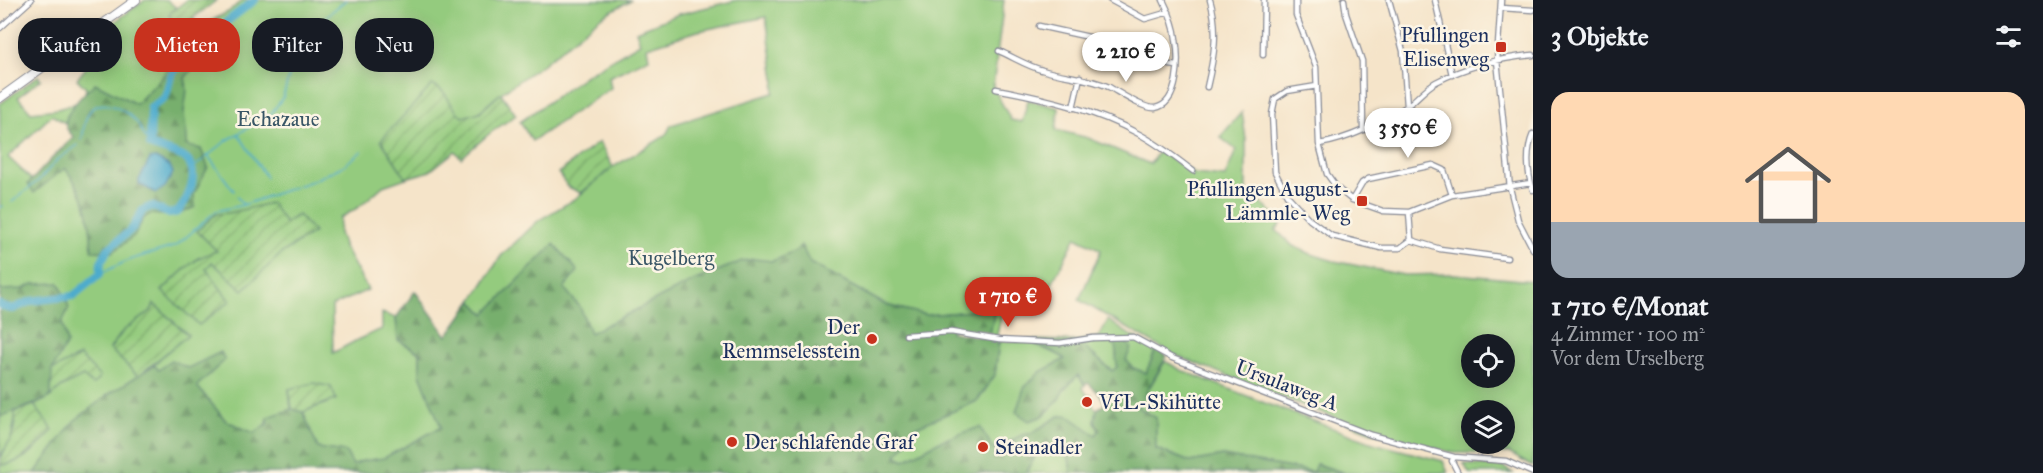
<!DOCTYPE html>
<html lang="de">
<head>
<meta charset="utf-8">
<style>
  body { margin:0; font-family:"IM FELL Great Primer",serif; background:#242831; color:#f1f3f6; height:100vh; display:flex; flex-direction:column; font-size:22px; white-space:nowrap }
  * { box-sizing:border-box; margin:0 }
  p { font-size:20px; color:#9ea1a6 }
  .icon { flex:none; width:33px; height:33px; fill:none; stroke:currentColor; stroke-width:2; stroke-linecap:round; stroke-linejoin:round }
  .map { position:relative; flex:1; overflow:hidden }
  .drawer { display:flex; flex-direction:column; background:#171b24; width:510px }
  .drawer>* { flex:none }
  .guide { position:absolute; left:18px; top:18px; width:570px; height:54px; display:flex; gap:12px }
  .fabs { position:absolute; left:1461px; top:334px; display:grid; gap:12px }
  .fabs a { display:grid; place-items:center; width:54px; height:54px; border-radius:50%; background:#171b24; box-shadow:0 3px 15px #0003; font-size:30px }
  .price { position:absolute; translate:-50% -51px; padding:0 14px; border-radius:21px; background:#fff; color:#222; font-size:20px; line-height:39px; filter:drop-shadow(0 2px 3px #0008) }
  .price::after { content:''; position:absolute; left:50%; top:36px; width:18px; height:14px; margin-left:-9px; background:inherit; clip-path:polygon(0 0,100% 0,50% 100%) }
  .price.active { background:#c8321e; color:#fff }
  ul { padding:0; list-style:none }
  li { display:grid; align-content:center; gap:12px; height:318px; padding:0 18px }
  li+li { border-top:2px solid #363941 }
  li span { display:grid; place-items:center; height:186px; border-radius:18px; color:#555 }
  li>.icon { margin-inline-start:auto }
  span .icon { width:108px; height:108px; fill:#fffc; stroke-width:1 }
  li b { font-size:26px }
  h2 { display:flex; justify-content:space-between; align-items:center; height:72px; padding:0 18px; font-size:26px }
  .tag { padding:0 21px; border-radius:24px; background:#171b24; box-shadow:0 3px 15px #0003; font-size:21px; line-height:54px }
  .tag.active { background:#c8321e; color:#fff }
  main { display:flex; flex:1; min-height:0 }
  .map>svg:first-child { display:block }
</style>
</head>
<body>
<main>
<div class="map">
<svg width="1533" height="473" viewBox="0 0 1533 473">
  <defs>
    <pattern id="forest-firs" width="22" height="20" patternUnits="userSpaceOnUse" patternTransform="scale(1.5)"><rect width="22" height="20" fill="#77af6d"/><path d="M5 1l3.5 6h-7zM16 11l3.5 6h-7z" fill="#618f5d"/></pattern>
    <pattern id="garden-furrows" width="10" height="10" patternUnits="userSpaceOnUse" patternTransform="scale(1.5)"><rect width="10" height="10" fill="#94cb7e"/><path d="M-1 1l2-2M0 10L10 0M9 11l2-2" fill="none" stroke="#78a56a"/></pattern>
  </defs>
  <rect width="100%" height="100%" fill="#fcf5e5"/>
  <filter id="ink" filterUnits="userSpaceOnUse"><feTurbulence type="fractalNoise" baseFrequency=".0167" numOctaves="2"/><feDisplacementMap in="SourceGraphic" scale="12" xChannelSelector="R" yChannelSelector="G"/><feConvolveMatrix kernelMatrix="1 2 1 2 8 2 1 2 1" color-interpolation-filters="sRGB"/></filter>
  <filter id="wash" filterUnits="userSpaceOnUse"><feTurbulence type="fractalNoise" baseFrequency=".008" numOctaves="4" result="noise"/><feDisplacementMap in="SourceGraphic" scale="24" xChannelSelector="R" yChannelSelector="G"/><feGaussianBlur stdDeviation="1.35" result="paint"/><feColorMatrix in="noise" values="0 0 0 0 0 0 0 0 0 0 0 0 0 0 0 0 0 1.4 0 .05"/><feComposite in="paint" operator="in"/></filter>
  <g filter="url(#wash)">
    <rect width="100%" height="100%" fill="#f5e4c9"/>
    <path fill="#94cb7e" stroke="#587d6e" stroke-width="1.5" fill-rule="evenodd" d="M145,0H167L199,27L228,12L243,0H631L602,16L543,64L501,93L404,176L406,178L383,186L359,207L340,218L339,233L344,247L368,290L332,306L333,353L359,339L382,329V313L396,318L398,340L420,353V368L484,313L472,301L501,256L539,220L575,199L613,167L660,139L667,133L671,125L774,93L775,79L766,17L698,31L647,47L649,58L609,77L611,88L532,141L520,122L586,75L640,43L636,31L679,14L737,0H1004L993,87L1011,120L1022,122L1028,100L1059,108L1056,130L1088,138L1150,164L1159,151L1195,174L1225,177L1236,150L1220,137L1242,112L1246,140V192L1283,221L1276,230L1293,246L1311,254L1334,261L1404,275L1454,274L1533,281V467L1509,453H1454L1369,431L1172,354L1079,300L1101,250L1076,237L1050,287L1037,283H1009L996,339L990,333L995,309L926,315L886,305L843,281L375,470L38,473L156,367L154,365L168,350L188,335L154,304L151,311L123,331L110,349L138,376L109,394L75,421L35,473H0V465C23,464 38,447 52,431L34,405L45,400L62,387L93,369L31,392L16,415L11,439L0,457V104L38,76L41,79L18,97L31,112L58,109L76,103L67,116L65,123L52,115L8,157L32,180L76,138L86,88L77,79L116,30L112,24ZM314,232L283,252L243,289L212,262L205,268L162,291L198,258ZM1472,345H1504V378H1472ZM289,389L335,400L303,412L304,414L291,409ZM204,395L226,421L238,426L217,433ZM1472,411H1504V444H1472Z
      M1108,320L1133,337L1156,349L1146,373L1133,368L1126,360L1112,371L1077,341L1099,337Z
      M999,341H1031C1041,350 1055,351 1066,359L1040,372L1057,402L1063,391L1078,375L1085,385L1082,387L1088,396L1091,395L1093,406L1097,409L1095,421L1099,431L1096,435L1059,416L1032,433L1022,435L993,450L940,441L905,460L896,456L918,426L978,401L995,375Z
      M1165,361L1181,370L1265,403L1373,443L1443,461L1448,473H1345L1317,464L1313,472L1223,456L1190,462L1155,448L1156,418L1138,407Z
      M1040,448L1069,457L1071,473H1026Z
      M1464,464L1503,467L1513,473H1469Z"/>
    <path fill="url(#forest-firs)" stroke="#496f66" stroke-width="1.5" fill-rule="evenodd" d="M193,18L199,27L207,51L185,78C189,92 185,98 184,112C184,123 188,134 187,146L201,149L208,167L194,194L195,207L174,216L150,214L143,219L135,235L113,252L92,251C90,215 87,197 65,168L34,193L28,184L57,153L74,137C71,134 67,131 66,126C63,112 86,92 95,83L136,104L163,76L177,46V30ZM155,158L170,166L156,193L139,184Z
      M554,244L578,271L564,288L580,307L590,333L693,281L742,261L754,259L772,261L778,259L796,251L801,245L810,263L886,305L926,315L995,309L990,333L979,330L952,329L951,332L999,340L995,375L977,401L918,426L896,456L905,460L940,441L980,427L994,450L1022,435L1032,433L1059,416L1067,415L1096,435L1099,431L1095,421L1097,409L1105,404L1100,394L1088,383L1085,385L1078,375L1063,391L1057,402L1043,416L1029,421L1016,412L1024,388L1040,372L1065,359C1054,350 1041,349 1030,340L1077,341L1112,371L1117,367L1115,342L1124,341L1131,347L1126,360L1133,368L1146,373L1156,349L1167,356L1138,407L1156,418V449L1190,462L1223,456L1313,472L1316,464L1345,473H1071L1069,457L1040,448L1026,473H35L74,421L109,394L154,365L159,370L171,360L188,368L221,352L225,360L197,386L226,421L254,433L267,424L268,417L292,409L303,412L318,448L346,452L353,465L362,461L384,458L441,427L420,374V353L398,340L396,318L415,291L447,336L472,301L485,314Z
      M59,283L69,307L62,323L67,343L52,370L51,396L45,400L0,417V290L23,289L33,284Z"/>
    <path fill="url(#garden-furrows)" stroke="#587d6e" stroke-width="1.5" d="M187,0H217L177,30L169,14Z
      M432,85C450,91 448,107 463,117L480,112L501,93L516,115L490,133L461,158L455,151L430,171L406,178L381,140Z
      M599,142L613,167L581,193L568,187L558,173Z
      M271,203L285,223L298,215L314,232L283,252L243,290L212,262L206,269L230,301L199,325L162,291C178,275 195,256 217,251L197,231L216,214L229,213Z
      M154,304L188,335L138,376L110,349L123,331L151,311Z
      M80,356L100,377L93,385L83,376L62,387L51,396L52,370Z
      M314,383L331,387L336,399L303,412L292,409L289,389Z
      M34,405L53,430C38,446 23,464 0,465C0,456 5,450 9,442C14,433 16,422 15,412Z"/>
    <path fill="#4dabcc" stroke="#346d95" stroke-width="1.5" d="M155,158L170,166L173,173L165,187L156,193L139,184V180L150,159Z"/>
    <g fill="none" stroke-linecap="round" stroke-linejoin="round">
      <path stroke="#4dabcc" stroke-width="1.5" d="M239,135L266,177
        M82,140C83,133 84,123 87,116C97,93 128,110 138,124C142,131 145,138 150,145
        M208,156L234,191
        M193,168L226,141L271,114L283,97L289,76L292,50L311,29L346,0
        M237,197L243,204
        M12,202L39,180L57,160L78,145
        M0,207L3,206
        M100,274L129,260L176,246L216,211L243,205L312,181L343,166L362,151"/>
      <path stroke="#4dabcc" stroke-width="8" d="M0,305L6,308L13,309L31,301L73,296L100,274L101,262L108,249L132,229L143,210L152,206L169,214L178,212C188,199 201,173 186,159C181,154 159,149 150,145L151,107C155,104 161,101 164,98C173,85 163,75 184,64L221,26L255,0"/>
    </g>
  </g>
  <g filter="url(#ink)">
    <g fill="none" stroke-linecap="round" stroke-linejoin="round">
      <defs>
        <path id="street" d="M1110,0L1145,19L1169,12
          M1296,0V15L1316,67L1319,144L1327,174L1337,188L1352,200L1383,211L1409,212L1452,195L1531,183
          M1344,0L1346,14L1362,61L1363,129
          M1389,0L1403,51L1407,106
          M1435,0L1452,75
          M1501,0L1497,60L1510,188L1518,220L1533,249
          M1501,8L1533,10
          M1039,26L1098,39L1155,63L1177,66
          M0,28L31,0
          M999,51C1013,57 1027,66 1042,70C1064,77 1087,77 1109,87C1120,93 1143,109 1155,108C1180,104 1179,58 1176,39C1175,26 1169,12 1163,0
          M1263,55L1264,0
          M1317,86L1287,91L1275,99L1272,114L1275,172L1287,195L1310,220L1332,236L1381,248H1400L1411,240L1409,212
          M1207,87C1214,57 1219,30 1210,0
          M996,89C1045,98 1095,110 1139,134C1158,144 1176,158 1193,171
          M1073,108L1080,77
          M1533,134C1526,150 1527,173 1533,190
          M1319,144C1346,140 1385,122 1407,106C1417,99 1425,88 1436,82C1465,67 1501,58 1533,55
          M1352,200L1362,183L1368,179L1433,165L1444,170L1452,195
          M1411,240L1440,249L1507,258
          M906,335L951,332L999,340L1060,343L1093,338L1133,337L1172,358L1371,435L1454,457L1506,461L1533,473
          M1454,457L1452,461L1458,473"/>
        <path id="primary" d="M0,98L136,0"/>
      </defs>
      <use href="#street" stroke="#888a94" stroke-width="7"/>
      <use href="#primary" stroke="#888a94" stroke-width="10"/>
      <use href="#street" stroke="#fff" stroke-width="4.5"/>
      <use href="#primary" stroke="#fff" stroke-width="8"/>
    </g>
  </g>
  <g fill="#c8321e" stroke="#fcf5e5" stroke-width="2">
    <rect x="1495" y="41" width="12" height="12" rx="3"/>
    <rect x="1356" y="195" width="12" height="12" rx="3"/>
    <circle cx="872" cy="339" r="6"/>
    <circle cx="1087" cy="402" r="6"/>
    <circle cx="732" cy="442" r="6"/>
    <circle cx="983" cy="447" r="6"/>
  </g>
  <g text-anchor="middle" stroke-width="5" stroke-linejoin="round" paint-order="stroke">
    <g font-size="21" fill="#1b2f5e" stroke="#fcf5e5" text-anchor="end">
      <text x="1489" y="42">Pfullingen<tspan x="1489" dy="24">Elisenweg</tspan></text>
      <text x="1350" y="196">Pfullingen August-<tspan x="1350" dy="24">Lämmle- Weg</tspan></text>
      <text x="860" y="334">Der<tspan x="860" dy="24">Remmselesstein</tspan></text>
      <text x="1099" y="409" text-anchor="start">VfL-Skihütte</text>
      <text x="744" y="449" text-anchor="start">Der schlafende Graf</text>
      <text x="995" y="454" text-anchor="start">Steinadler</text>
    </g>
    <g font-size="21" fill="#395666" stroke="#fcf5e5">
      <text x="278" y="126">Echazaue</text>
      <text x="671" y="265">Kugelberg</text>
    </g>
    <g font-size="21" fill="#1b2f5e" stroke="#fcf5e5">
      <text transform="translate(1287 385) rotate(21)" y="7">Ursulaweg A</text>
    </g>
  </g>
</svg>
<div class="fabs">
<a><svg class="icon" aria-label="locate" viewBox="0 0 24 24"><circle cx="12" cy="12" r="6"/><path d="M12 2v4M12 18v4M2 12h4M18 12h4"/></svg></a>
<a><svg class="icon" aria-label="layers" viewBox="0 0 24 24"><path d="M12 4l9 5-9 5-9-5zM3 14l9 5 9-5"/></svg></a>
</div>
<b class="price" style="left:1126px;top:83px">2 210 €</b>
<b class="price" style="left:1408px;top:159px">3 550 €</b>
<b class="price active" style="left:1008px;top:328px">1 710 €</b>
<div class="guide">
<a class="tag">Kaufen</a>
<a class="tag active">Mieten</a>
<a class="tag">Filter</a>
<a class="tag">Neu</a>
</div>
</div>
<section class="drawer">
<h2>3 Objekte<svg class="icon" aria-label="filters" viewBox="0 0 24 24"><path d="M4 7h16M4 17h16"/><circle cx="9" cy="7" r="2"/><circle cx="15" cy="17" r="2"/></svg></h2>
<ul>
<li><span style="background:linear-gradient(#ffd9b3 70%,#9aa5b1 0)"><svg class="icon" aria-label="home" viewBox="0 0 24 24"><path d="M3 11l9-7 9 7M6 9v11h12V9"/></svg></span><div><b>1 710 €/Monat</b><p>4 Zimmer · 100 m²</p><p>Vor dem Urselberg</p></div></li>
</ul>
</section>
</main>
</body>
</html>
